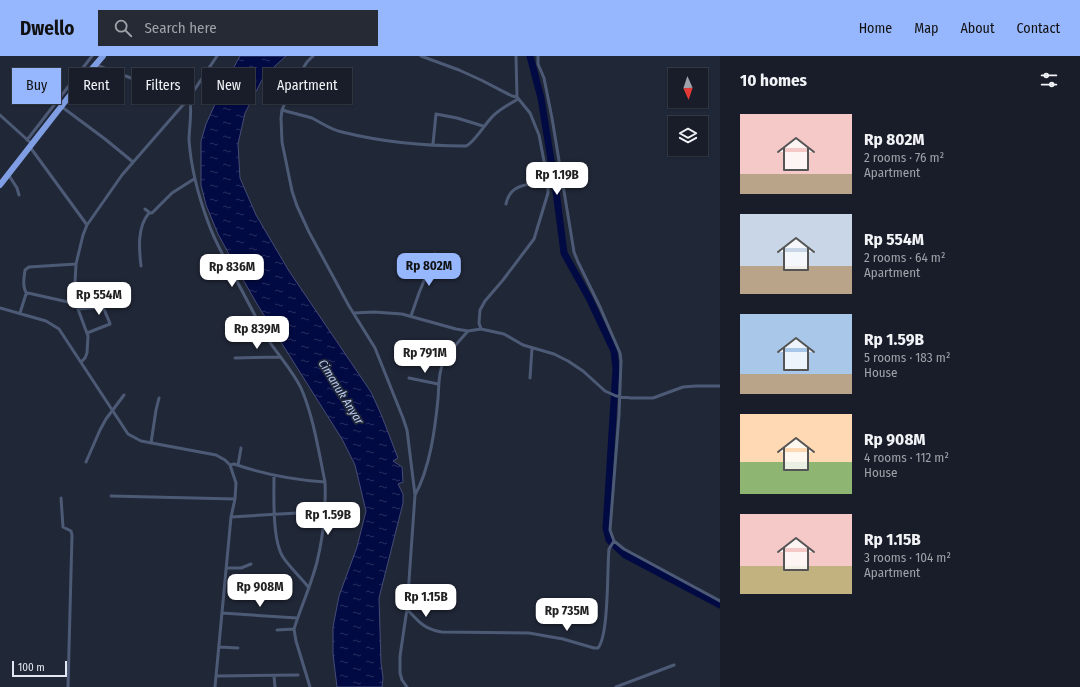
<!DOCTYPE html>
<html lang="en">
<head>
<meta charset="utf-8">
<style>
  body { margin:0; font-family:"Fira Sans Condensed",sans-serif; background:#252a35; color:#f1f3f6; height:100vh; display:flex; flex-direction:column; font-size:15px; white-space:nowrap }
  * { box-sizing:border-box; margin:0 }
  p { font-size:13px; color:#9fa2a8 }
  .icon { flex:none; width:22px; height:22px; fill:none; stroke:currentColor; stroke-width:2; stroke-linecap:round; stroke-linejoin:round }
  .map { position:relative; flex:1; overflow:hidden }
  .sheet { display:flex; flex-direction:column; background:#181d29; width:360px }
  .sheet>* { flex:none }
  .top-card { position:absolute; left:12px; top:12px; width:380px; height:36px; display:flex; gap:8px }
  .needle { width:26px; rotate:177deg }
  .buttons { position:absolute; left:668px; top:12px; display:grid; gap:8px }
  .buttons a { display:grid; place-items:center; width:40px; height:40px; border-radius:0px; background:#181d29; box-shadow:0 1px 3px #0004,0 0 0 1px #363b46; font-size:20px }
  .scale { position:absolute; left:12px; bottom:10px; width:55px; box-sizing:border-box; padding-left:4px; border:2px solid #e1e6f0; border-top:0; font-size:11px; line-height:14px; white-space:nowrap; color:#e1e6f0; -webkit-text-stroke:3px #202737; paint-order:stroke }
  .price { position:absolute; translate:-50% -34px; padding:0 9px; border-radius:8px; background:#fff; color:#222; font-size:13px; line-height:26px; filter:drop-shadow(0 1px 2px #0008) }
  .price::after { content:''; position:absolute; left:50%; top:24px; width:12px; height:9px; margin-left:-6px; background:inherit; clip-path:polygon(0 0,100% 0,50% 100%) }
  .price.selected { background:#96b6fd; color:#111 }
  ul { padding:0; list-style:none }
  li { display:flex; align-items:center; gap:12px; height:100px; padding:0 20px }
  li span { display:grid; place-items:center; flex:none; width:112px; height:80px; border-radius:0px; color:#555 }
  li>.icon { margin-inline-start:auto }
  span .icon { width:48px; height:48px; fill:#fffc; stroke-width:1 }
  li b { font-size:17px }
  h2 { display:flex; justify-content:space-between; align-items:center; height:48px; padding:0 20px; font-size:17px }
  .chip { padding:0 14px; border-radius:0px; background:#181d29; box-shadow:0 1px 3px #0004,0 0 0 1px #363b46; font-size:14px; line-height:36px }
  .chip.selected { background:#96b6fd; color:#111 }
  header { display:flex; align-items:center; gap:24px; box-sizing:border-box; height:56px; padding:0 20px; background:#96b6fd; color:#111 }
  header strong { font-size:19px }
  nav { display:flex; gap:22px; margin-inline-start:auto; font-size:14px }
  .search { width:280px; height:36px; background:#252a35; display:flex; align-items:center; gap:10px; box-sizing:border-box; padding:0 14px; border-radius:0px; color:#9fa2a8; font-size:15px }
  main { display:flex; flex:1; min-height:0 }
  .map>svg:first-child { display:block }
</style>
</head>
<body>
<header>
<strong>Dwello</strong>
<div class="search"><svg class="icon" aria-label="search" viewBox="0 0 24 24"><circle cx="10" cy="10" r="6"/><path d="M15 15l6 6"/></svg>Search here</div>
<nav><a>Home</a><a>Map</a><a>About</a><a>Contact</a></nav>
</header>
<main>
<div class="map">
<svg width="720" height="631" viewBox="0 0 720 631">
  <defs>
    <pattern id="water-ripples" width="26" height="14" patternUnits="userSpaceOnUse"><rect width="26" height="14" fill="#020a43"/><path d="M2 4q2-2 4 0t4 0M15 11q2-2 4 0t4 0" fill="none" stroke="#272e5e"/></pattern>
  </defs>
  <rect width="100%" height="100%" fill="#202737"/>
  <path fill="url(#water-ripples)" stroke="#454c77" d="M240,0H286L264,20L245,57L238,88L240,122L256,159L289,215L371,336L381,358L398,402L393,405L402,411L403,426L398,428L403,438V447L379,542L381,607L383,622L382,631H337L333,598V571L339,540L357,491L366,455L355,409L342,383L257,248L236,211L218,178L206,149L201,129V85L206,68L221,35Z"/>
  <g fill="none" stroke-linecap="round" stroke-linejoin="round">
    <path stroke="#020a43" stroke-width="7" d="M530,0L541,42L556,135L564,197L589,242L614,295L616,313L606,472L609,484L625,499L720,549"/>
    <path stroke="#4d5a76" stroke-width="3" d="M313,0L307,6L293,28L282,54L281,62L282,86L292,135L297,150L309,176L349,250L375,292L403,362L407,374L415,439L407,553L400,600V617L402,624L407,631
      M421,0L459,14L481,24L512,40L517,41
      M538,0V8L544,22L552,62L574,196L578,206L600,251L620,297L621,305L619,359L610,474L614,485L624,493L720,545
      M96,9L147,28L163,36L167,35L185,48
      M189,42C193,51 189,72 189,84C191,112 198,139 208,166C216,189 229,210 240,231C249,248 258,265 267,282C278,299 292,314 301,332C313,359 319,397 325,426C294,424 263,418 234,408L230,409
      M62,51L105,83L133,106
      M282,54C292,57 302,59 312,62C322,67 331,74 342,76C382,86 425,90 466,90C474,87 486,66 494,59C501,52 510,48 518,43
      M0,59L32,88
      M27,84L92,0
      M433,88L436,58L457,62L483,70
      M30,91L87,169
      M8,118L17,132L19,139
      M506,148C510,127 530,128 548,126
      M145,153L150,157H152L172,137L194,123
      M141,210C139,193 137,171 149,157
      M27,238C22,231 24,222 25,214L29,211L76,208
      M0,252L46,265L59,273L128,378L141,385L216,399L225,404L230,409L236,427L235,443L231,461L215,631
      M78,253L103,251L109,265L110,268L87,277
      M20,257L26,238L28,237L77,248
      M354,257L374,256L402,258L456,273L468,275L481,273L504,278L523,289L554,298L568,305L583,315L605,335L616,340L631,342H653L683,331L696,330H720
      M411,260L419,237L435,198
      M481,273L479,267L480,254L485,245L503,224L534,183L548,137V126L539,79L530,57L517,41L516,0
      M235,302L280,301
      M81,306L85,302L87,297L88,280L78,253L75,241V227L76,208L83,179L87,169L122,119L189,42L217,0
      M409,322L438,328
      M530,322L532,292
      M151,387L156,354L159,342
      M86,406L100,374L106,363L124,339
      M238,409L241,392
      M274,419C274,439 272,484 283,501C290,512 301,521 309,532
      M415,439C430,412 435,373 438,343C439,331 438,318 443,307C449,295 460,284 468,275
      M111,440L235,443
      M61,442L63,471L71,475L72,479L68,631
      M231,461L297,457L324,459
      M227,512H241L251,508
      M407,553C419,566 424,573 442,576L529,577L563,583L594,592H598C609,579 607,514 609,493L614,485
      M222,557L297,562
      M277,574L294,573
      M219,591L238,592
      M217,620L298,619
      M274,620L275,631
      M310,631L296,585L294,573C301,551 311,529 317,506C323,481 326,452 325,426
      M616,631L674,609"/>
    <path stroke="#809ee3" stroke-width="6" d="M0,129L78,29L103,0"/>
  </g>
  <g text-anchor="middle" stroke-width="3.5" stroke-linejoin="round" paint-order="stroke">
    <g font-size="12" font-style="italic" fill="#bbccf1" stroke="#202737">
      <text transform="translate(341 336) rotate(58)" y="4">Cimanuk Anyar</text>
    </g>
  </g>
</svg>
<div class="buttons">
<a><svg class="needle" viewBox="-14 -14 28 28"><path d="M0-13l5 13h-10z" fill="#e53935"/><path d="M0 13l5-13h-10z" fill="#9fa2a8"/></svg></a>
<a><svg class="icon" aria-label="layers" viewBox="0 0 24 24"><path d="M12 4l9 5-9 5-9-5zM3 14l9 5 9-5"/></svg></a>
</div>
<div class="scale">100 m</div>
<b class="price" style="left:557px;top:140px">Rp 1.19B</b>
<b class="price selected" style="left:429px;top:231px">Rp 802M</b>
<b class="price" style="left:232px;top:232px">Rp 836M</b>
<b class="price" style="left:99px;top:260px">Rp 554M</b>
<b class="price" style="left:257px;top:294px">Rp 839M</b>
<b class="price" style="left:425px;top:318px">Rp 791M</b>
<b class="price" style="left:328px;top:480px">Rp 1.59B</b>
<b class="price" style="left:260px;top:552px">Rp 908M</b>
<b class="price" style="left:426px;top:562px">Rp 1.15B</b>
<b class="price" style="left:567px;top:576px">Rp 735M</b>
<div class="top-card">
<a class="chip selected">Buy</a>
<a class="chip">Rent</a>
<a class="chip">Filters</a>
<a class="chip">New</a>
<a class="chip">Apartment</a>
</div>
</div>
<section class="sheet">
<h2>10 homes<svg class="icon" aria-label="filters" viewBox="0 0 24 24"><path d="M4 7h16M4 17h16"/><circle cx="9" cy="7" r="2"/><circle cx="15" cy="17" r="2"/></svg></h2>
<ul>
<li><span style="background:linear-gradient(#f6c9c9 75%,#b9a48a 0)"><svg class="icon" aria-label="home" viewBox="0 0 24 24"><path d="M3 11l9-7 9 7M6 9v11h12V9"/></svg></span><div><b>Rp 802M</b><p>2 rooms · 76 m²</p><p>Apartment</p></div></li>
<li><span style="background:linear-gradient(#c9d6e8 65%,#b9a48a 0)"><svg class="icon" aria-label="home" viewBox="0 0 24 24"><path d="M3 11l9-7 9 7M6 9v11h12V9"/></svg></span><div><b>Rp 554M</b><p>2 rooms · 64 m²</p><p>Apartment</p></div></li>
<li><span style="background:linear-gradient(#a9c7e8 75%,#b9a48a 0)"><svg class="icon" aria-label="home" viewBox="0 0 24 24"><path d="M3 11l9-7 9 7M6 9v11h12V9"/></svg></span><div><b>Rp 1.59B</b><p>5 rooms · 183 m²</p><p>House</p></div></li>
<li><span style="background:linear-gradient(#ffd9b3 60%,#8fb573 0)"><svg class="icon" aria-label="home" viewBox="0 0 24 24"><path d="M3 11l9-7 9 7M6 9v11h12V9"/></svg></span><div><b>Rp 908M</b><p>4 rooms · 112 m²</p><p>House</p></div></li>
<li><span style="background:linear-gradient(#f6c9c9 65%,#c2b280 0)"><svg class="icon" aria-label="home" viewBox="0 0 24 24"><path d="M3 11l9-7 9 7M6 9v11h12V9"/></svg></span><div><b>Rp 1.15B</b><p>3 rooms · 104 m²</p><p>Apartment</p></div></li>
</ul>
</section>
</main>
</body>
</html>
